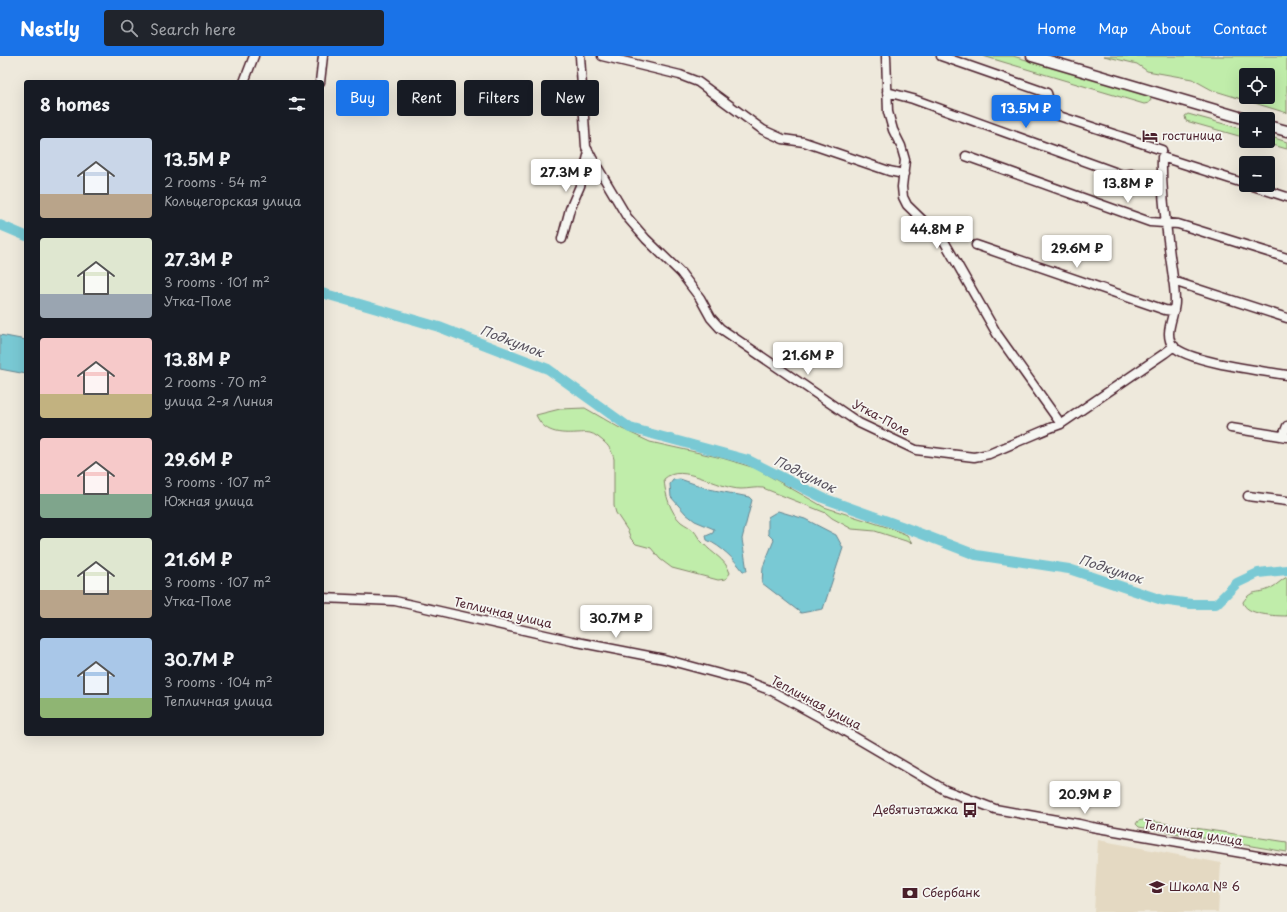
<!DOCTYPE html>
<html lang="en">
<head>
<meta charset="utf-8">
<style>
  body { margin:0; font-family:"Playpen Sans",sans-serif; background:#20242c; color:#f1f3f6; height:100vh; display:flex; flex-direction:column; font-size:15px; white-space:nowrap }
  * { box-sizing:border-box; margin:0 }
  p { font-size:13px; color:#9ea1a6 }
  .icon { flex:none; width:22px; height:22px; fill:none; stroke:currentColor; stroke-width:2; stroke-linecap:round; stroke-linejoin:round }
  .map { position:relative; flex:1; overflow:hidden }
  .side { position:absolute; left:24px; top:24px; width:300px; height:656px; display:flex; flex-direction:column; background:#171b24; border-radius:4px; box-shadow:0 4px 16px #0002 }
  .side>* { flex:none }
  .hud { position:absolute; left:336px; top:24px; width:380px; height:36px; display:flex; gap:8px }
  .controls { position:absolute; left:1239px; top:12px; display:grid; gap:8px }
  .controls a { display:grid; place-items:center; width:36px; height:36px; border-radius:4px; background:#171b24; box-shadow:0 4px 16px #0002; font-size:20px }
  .price { position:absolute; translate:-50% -34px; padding:0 9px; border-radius:4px; background:#fff; color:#222; font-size:13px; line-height:26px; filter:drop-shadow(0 1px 2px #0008) }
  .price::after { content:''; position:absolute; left:50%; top:24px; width:12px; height:9px; margin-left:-6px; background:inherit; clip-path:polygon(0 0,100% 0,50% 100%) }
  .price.selected { background:#1a73e8; color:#fff }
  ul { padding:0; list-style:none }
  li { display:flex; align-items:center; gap:12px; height:100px; padding:0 16px }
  li span { display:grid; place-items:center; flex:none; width:112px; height:80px; border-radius:4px; color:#555 }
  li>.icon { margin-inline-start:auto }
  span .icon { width:48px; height:48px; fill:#fffc; stroke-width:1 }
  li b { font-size:17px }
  h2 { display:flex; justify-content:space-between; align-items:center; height:48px; padding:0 16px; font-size:17px }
  .tag { padding:0 14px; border-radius:4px; background:#171b24; box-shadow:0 4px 16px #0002; font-size:14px; line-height:36px }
  .tag.selected { background:#1a73e8; color:#fff }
  header { display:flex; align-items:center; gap:24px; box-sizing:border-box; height:56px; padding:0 20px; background:#1a73e8; color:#fff }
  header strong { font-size:19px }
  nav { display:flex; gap:22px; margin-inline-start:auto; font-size:14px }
  .search { width:280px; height:36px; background:#20242c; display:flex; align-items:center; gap:10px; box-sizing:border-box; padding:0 14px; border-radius:4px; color:#9ea1a6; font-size:15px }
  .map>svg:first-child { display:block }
</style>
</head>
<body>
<header>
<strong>Nestly</strong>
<div class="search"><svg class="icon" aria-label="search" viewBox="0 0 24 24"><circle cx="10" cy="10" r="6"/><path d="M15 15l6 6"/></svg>Search here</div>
<nav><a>Home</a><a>Map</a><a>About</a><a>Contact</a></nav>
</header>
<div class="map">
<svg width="1287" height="856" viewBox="0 0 1287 856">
  <rect width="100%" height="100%" fill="#eee9dc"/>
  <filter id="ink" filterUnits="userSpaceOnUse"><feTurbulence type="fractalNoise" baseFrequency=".025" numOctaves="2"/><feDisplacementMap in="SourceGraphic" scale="8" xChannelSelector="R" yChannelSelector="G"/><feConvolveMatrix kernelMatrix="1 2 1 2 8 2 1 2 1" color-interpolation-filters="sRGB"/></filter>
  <g filter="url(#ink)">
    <path fill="#e4d9c2" d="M1098,784L1221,807L1218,856H1094Z"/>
    <path fill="#c0edaa" stroke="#85866a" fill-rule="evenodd" d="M983,0H1013L1149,40L1151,43L1149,47L1144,48Z
      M1104,0H1287V57L1212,34L1192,23L1147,15L1137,8ZM1246,19H1268V41H1246Z
      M1188,58L1246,74V82L1186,65L1185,60Z
      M1268,80L1287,86V93L1258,85H1268Z
      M585,352L618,371L650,386L722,402L755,412L824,451L893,473L907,479L912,487L875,475L852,473L832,462L826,457L763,432C755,431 749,433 741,433C718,433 682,406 664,423C665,438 670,456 681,466C685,469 690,471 694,475C697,478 699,484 703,487C712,498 725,502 730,517L726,523L718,524L672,512L660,503L651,492L636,488L631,483L628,475L616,457L614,450V403C612,395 609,390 603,385C599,382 595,378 590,377C586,376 581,377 577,377C559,378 544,377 536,359L560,353Z
      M1287,521V560C1276,560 1245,559 1243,546C1252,532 1259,539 1271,532C1277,529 1281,524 1287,521Z
      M1143,764L1287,786V796L1139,771L1136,768L1138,765Z"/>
    <path fill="#79c9d4" stroke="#668590" d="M0,279L26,284V318L0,313Z
      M680,423L709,433L749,441L752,444L742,483L747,515H743C733,502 722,491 707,484L706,480L713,477L714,473L695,465L686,458L671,441L670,428L673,424Z
      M778,455L805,463L836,479L843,492L823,553L801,557L762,527L763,511L774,484L768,478V461Z"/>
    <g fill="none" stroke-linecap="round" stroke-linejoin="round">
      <path stroke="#79c9d4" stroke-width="10" d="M0,169L26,180
        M322,237L439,271L548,313L630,372L748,404L823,442L901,470L976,499L1069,513L1162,544L1191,548H1216L1237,527L1258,517L1287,514"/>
      <defs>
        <path id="minor" d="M580,0L586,91L592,102L627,161L646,183L681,217L700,242L711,262L720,272L859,367L916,394L974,401L989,398L1050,372L1061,368L1165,297L1174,290
          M602,0L680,19L698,26L763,74L783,83L804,86L889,115L904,118
          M886,0L888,56L893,74L901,90L905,104L902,131L903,141L907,149L944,185L997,278L1061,368
          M941,0L1047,37L1053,58L1162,94
          M244,26L254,0
          M320,26L323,0
          M887,36L913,43L1123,119L1131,118L1162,123
          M966,100L1150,166L1178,168L1287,202
          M1246,128L1162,101C1161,134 1166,167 1170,200C1172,215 1175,231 1175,246C1175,259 1163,278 1173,290C1188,306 1263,315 1287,319
          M1250,129L1287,141
          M562,183L570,153L580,130L589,96
          M976,189L1165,254L1174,255
          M1173,225L1287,262
          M1231,372L1287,381
          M1283,380L1287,370
          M1248,440L1287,445
          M322,542L395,545L572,585L664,603L746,625L772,635L841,673L945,734L995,753L1079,768L1092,771L1287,805"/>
        <path id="major" d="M1032,0L1246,63
          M1268,70L1287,75"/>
      </defs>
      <use href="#minor" stroke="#4a1f2b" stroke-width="11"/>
      <use href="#major" stroke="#4a1f2b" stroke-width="13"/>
      <use href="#minor" stroke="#f6f6f2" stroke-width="8"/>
      <use href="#major" stroke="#f6f6f2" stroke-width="10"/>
    </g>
  </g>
  <defs>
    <symbol id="hotel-bare" viewBox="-9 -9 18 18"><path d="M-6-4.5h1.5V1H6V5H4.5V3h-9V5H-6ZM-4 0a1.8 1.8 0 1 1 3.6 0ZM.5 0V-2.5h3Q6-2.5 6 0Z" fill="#4a1f2b" stroke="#f6f6f2" stroke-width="2.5" paint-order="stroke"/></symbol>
    <symbol id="bus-bare" viewBox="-9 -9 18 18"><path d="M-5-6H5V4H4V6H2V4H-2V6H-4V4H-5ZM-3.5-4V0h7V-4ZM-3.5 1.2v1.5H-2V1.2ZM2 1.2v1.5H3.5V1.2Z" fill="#4a1f2b" stroke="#f6f6f2" stroke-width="2.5" paint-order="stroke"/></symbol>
    <symbol id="school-bare" viewBox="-9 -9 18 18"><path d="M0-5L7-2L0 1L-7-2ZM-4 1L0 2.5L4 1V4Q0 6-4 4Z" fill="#4a1f2b" stroke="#f6f6f2" stroke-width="2.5" paint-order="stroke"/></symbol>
    <symbol id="bank-bare" viewBox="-9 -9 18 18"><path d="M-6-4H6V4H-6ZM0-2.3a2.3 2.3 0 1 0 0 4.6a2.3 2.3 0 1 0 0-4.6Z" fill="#4a1f2b" stroke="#f6f6f2" stroke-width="2.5" paint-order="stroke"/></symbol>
  </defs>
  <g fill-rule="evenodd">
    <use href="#hotel-bare" x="1139" y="69" width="22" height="22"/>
    <use href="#bus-bare" x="959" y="743" width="22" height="22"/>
    <use href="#school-bare" x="1146" y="820" width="22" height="22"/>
    <use href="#bank-bare" x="899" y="826" width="22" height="22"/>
  </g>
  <g text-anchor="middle" stroke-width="3.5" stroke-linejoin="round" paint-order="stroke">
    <g font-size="12" fill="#4a1f2b" stroke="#f6f6f2" text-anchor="start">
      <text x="1162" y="84">гостиница</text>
      <text x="958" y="758" text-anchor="end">Девятиэтажка</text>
      <text x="1169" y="835">Школа № 6</text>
      <text x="922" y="841">Сбербанк</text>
    </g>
    <g font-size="12" fill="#4a1f2b" stroke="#f6f6f2">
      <text transform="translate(881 362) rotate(28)" y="4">Утка-Поле</text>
      <text transform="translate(503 557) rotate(13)" y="4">Тепличная улица</text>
      <text transform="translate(816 647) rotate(28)" y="4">Тепличная улица</text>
      <text transform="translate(1193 777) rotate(10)" y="4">Тепличная улица</text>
    </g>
    <g font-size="13" font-style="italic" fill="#58525e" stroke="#f6f6f2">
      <text transform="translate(512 285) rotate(21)" y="5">Подкумок</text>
      <text transform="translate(805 418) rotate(26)" y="5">Подкумок</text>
      <text transform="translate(1111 513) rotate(18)" y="5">Подкумок</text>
    </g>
  </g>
</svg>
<div class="controls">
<a><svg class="icon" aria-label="locate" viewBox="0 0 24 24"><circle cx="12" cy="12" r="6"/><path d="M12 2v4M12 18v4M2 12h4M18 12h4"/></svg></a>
<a>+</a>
<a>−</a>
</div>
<b class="price selected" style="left:1026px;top:73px">13.5M ₽</b>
<b class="price" style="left:566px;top:137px">27.3M ₽</b>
<b class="price" style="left:1128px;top:148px">13.8M ₽</b>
<b class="price" style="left:937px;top:194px">44.8M ₽</b>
<b class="price" style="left:1077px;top:213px">29.6M ₽</b>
<b class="price" style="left:808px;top:320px">21.6M ₽</b>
<b class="price" style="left:616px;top:583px">30.7M ₽</b>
<b class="price" style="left:1085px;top:759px">20.9M ₽</b>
<div class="hud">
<a class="tag selected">Buy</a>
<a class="tag">Rent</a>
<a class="tag">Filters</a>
<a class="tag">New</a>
</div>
<section class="side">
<h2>8 homes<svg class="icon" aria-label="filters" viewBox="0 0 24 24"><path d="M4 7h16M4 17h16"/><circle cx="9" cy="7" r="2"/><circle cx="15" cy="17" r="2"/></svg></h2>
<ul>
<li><span style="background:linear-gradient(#c9d6e8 70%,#b9a48a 0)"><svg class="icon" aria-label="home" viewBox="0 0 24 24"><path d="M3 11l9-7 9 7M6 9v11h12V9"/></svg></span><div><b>13.5M ₽</b><p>2 rooms · 54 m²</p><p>Кольцегорская улица</p></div></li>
<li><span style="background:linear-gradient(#dfe7d0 70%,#9aa5b1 0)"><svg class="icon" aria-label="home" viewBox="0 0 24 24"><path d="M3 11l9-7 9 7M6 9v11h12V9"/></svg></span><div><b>27.3M ₽</b><p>3 rooms · 101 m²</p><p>Утка-Поле</p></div></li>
<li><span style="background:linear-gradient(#f6c9c9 70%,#c2b280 0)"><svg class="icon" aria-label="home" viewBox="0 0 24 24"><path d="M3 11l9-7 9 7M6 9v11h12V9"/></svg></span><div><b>13.8M ₽</b><p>2 rooms · 70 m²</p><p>улица 2-я Линия</p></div></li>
<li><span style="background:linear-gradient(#f6c9c9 70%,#7fa58c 0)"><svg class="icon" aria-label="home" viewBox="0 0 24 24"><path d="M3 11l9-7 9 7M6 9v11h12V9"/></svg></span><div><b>29.6M ₽</b><p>3 rooms · 107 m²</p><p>Южная улица</p></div></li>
<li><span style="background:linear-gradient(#dfe7d0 65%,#b9a48a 0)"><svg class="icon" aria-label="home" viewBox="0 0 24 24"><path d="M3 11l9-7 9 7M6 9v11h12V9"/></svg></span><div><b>21.6M ₽</b><p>3 rooms · 107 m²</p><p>Утка-Поле</p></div></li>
<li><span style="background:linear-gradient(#a9c7e8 75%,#8fb573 0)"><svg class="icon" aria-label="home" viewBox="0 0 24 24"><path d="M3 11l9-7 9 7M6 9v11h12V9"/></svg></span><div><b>30.7M ₽</b><p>3 rooms · 104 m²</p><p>Тепличная улица</p></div></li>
</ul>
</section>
</div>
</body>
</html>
